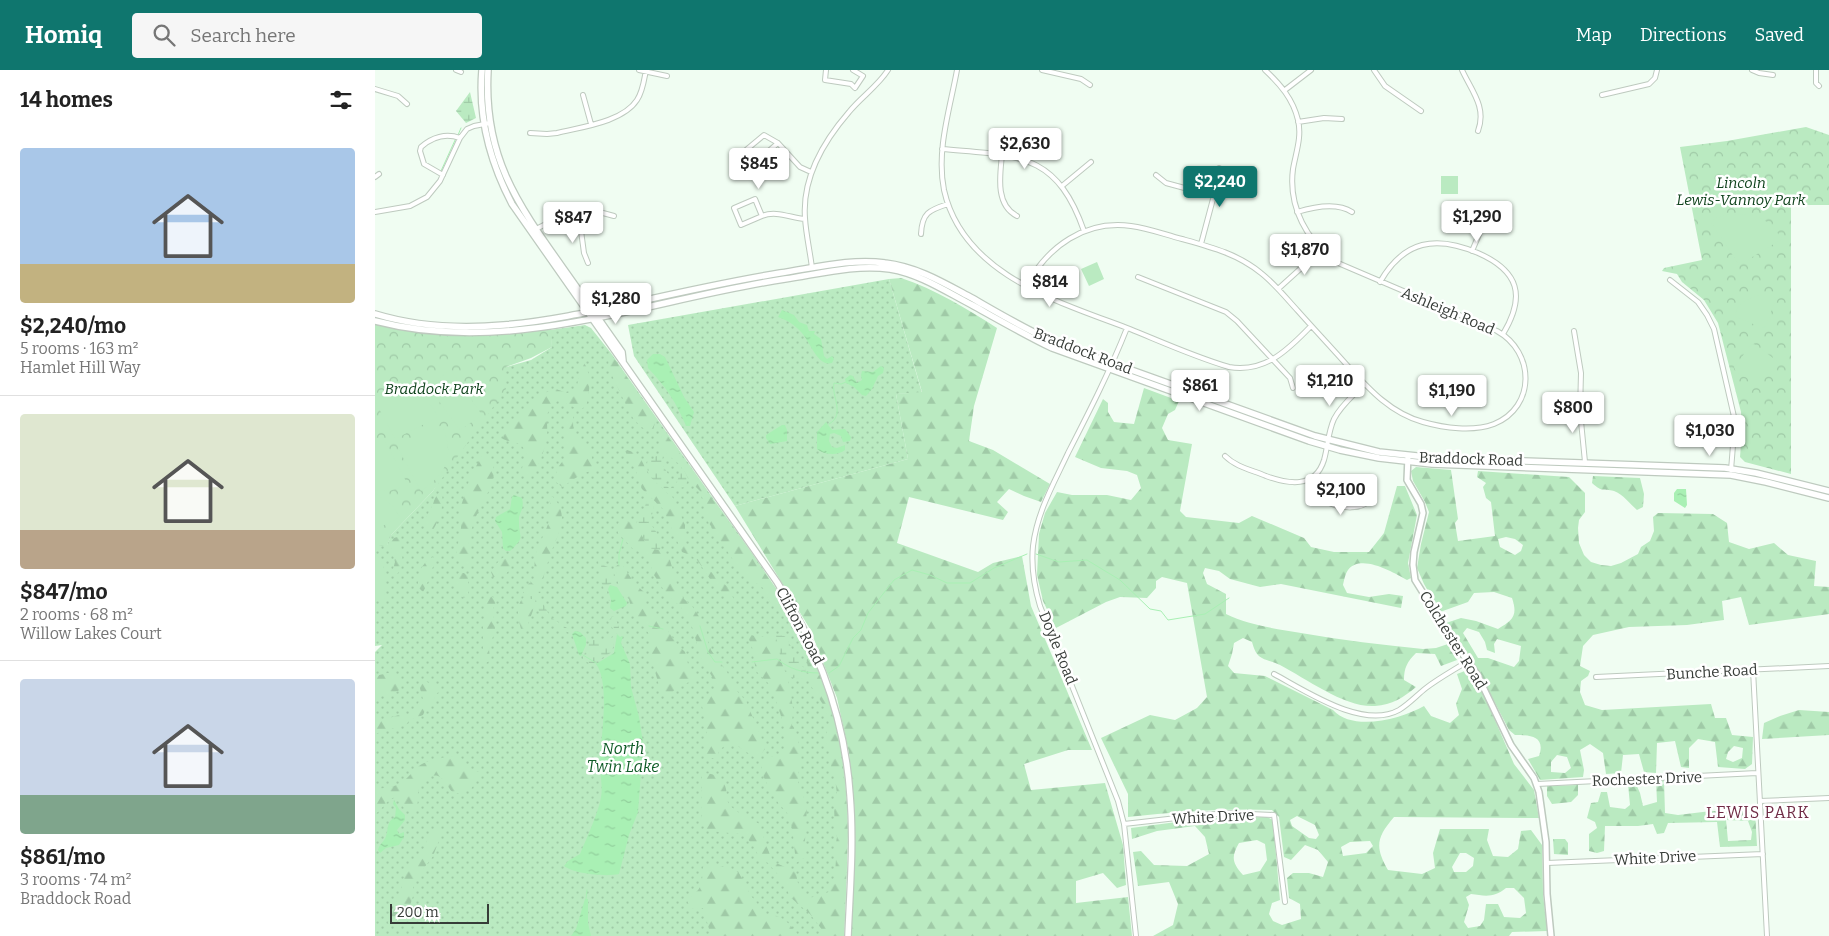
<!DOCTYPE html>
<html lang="en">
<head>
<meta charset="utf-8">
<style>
  body { margin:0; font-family:Bitter,serif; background:#f6f6f6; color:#222; height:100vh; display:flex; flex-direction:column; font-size:19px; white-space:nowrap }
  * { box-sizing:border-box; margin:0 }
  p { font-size:16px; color:#767676 }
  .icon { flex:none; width:28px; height:28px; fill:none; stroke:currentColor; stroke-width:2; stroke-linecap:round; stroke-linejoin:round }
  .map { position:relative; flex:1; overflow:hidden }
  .details { display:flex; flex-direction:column; background:#fff; width:375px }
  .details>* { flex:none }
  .scale { position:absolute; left:15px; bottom:12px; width:99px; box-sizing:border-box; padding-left:5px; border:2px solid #373c38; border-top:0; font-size:14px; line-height:18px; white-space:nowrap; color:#373c38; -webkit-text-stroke:4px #fff; paint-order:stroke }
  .price { position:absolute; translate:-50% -42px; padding:0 11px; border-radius:5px; background:#fff; color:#222; font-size:16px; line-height:32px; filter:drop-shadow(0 1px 2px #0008) }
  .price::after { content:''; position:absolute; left:50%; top:30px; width:15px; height:11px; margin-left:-8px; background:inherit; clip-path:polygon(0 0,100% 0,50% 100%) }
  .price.active { background:#0f766e; color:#fff }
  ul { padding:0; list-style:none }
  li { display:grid; align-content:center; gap:10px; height:265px; padding:0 20px }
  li+li { border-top:1px solid #e0e0e0 }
  li span { display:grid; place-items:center; height:155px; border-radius:5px; color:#555 }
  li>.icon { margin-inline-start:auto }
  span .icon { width:90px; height:90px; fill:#fffc; stroke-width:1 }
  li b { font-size:21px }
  h2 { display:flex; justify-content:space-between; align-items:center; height:60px; padding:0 20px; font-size:21px }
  header { display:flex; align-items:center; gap:30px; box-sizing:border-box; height:70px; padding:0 25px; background:#0f766e; color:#fff }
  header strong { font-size:24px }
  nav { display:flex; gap:28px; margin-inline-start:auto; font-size:18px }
  .search { width:350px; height:45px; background:#f6f6f6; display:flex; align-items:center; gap:12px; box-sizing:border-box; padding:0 18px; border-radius:5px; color:#767676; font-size:19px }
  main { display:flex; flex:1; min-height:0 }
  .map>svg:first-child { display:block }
</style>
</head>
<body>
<header>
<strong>Homiq</strong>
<div class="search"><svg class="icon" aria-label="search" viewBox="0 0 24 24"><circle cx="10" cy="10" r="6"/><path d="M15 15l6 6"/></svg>Search here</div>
<nav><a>Map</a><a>Directions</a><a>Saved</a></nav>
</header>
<main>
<section class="details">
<h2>14 homes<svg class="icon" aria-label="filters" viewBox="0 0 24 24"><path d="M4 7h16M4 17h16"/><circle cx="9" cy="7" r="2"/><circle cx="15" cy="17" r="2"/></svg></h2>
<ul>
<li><span style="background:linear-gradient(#a9c7e8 75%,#c2b280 0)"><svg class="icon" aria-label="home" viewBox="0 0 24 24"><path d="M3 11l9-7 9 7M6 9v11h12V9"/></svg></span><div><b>$2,240/mo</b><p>5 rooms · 163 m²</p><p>Hamlet Hill Way</p></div></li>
<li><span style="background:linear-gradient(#dfe7d0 75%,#b9a48a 0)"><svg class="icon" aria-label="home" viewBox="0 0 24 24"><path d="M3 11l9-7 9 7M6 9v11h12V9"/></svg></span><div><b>$847/mo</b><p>2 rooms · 68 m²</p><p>Willow Lakes Court</p></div></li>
<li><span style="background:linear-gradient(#c9d6e8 75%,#7fa58c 0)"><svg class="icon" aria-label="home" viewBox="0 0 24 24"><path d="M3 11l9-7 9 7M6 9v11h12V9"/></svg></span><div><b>$861/mo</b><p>3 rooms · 74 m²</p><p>Braddock Road</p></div></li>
</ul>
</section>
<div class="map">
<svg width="1454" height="866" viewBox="0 0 1454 866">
  <defs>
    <pattern id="grass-dots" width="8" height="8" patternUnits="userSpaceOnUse" patternTransform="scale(1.25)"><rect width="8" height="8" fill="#baeac1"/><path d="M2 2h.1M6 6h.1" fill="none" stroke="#a0caa7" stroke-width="1.8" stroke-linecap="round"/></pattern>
    <pattern id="forest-firs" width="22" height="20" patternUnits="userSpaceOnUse" patternTransform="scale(1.25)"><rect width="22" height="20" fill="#baeac1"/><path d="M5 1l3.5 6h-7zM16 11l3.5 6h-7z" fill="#a0caa7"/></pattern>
    <pattern id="wetland-marsh" width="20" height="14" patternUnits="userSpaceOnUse" patternTransform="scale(1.25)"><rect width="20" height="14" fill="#baeac1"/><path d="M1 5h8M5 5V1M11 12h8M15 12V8" fill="none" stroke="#a0caa7"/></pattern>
    <pattern id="park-crowns" width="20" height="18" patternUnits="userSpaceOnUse" patternTransform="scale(1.25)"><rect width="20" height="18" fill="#baeac1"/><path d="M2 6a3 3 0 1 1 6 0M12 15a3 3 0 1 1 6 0" fill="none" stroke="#a0caa7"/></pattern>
    <pattern id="water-ripples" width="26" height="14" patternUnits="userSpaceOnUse" patternTransform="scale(1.25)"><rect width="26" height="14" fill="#a9f0b4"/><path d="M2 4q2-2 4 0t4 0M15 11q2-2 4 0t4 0" fill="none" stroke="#92cf9c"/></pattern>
  </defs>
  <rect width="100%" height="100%" fill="#f0fdf2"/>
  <path fill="url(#grass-dots)" d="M514,209L547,323L521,324L533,389L360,436L259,286L253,255Z
    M210,255L216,258L236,283C271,333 307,384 342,434C395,508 446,575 464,666C477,733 472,799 469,866H0V582L7,575L0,576V475H12L16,465L58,421L131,297L156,290L177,277L175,260Z"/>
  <path fill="url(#forest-firs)" fill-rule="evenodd" d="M526,208C560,219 592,239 622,258L599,336L594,371L618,380L675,414L666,432L649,426L634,419L622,432L633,442L628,450L534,427L522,473L603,502L618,493L647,486L656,536L717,680H693L649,694L656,720L730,713L748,775L751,815L742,818L728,803L701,811V833L753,827L757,866H476L480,743L474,683L462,628L435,559L360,436L533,389L521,324L547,322L514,209Z
    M236,284L281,349L278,360L273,361L265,356L258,348L251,335L234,299L233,285Z
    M205,289C218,299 215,322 211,336L205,340L184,330C181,332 177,334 175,337C170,346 173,356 172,365C171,377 163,401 154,407L148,405L147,398L152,385C146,369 141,375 128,369V361L149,342L166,324L181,319L192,323L201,320L205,302Z
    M769,318L804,331L800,340L793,344L787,358L793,370L817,374L805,441L811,447L864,453L877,446L929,468L936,477L959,482H994L1009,463L1022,416H1030L1042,445L1033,493L1036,508L1032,510C1019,503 986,483 973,500C970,504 969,511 968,515L972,523L994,527L1014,524L1028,526L1026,538L906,514L885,517L855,509L844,501L830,498L828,503L832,514L851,524V544C874,555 901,559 926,563C967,570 1008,575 1048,579L1061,578L1073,574L1082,590L1066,596L1060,584L1041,583C1032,592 1029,598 1029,610L1041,617C1029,627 1017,635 1000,636C970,638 932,609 905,595C900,592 892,591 887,588C881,585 879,579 877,572L868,568L859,573L857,584L853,596L859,603L890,606L958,640C978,662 1026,649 1049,636L1056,646L1075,653L1084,645L1081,634L1087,619L1082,604L1095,599L1103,611L1139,694L1159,720L1164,748L1019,747C1001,768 1000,777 1013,800L1047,804L1060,798L1058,783L1065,759H1114L1112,770L1118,786L1133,787L1143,779L1146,761L1156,760L1167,775L1168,824L1172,861L1137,862L1134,866H778L798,855L803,834L794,812L763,816L758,782L766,781L779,795L812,796L834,784L830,767L820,756L782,761L757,769L756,758L832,748L892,747L898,750L905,830L897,833L894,844L898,851L907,855L926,849L925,834L914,828L912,808L918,803H934L948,807L953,792L943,780L930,775L916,790L909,787L904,747L897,740C849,738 801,742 753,747V724L726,668L775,645L800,650L822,638L832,627L812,513L787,507L781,511V518L772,528L745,527L731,532L681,558L668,531L662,505L664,464L670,443L682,422L697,425H732L756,430L766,418L762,405L752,401L726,398L700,387L728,329L733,333V342L739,352L759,354ZM922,746L940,755L944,765L941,769L934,768L917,756L915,750ZM882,770L890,774L892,790L885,801L868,805C857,793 856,787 864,773ZM995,771L998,776L991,783L968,786L966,777L975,772ZM1085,783H1091L1099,788L1098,796L1091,802H1079L1077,797ZM1131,818H1139L1149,828L1151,843L1145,848L1129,847L1123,834H1111L1109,850L1105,856L1093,858L1089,852L1094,835L1091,827L1096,824C1110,826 1119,828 1131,818Z
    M196,343L198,345C198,363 198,371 216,379L217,390L220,400C206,402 199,410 187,417L181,412C180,403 183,395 190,389L191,350L193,344Z
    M289,361L404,523L432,573L451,619L464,672L472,735L473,763L469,866H450L448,861L435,844L415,827L411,817L405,807L393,793L384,788L380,778L372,768L366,764L344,762L331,759L326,752L327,704C338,702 349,708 351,719C352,724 351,729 354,734C360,743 375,747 384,754L395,785L399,792L421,802C424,826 431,834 455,821L460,804L461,789L459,783L462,767L460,761L459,736L462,724L460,708L456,700V687L450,670L454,653L449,636L436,616L431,586L426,574L407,540L395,532L388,518L366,502L330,447V436L325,421L313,409L305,395L287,380L284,375L287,364Z
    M252,380C269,385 267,395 275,407C278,412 283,415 287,418C291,422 292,424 297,426L310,455V469L312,476L341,507L353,517L360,532L356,533L335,509L323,491L317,486L307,482L288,439L267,419L261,401L250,381Z
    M107,385L114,387C126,404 113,422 105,438C100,447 95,462 94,472C93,480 96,486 94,495L85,494L81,485L86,458V436L95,408Z
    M1041,397L1076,400L1083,449L1080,453L1083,471L1120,466L1116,432L1111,428L1108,417L1111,413L1102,407L1103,401L1194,407L1210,423V442L1204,450L1203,458L1204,473L1209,485L1216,492L1226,495L1236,496L1246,493L1263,484L1266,477L1275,471L1279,461L1278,447L1283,443L1338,444L1352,453L1354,472L1374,479L1399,473L1413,485L1441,491L1439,516L1454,517V544L1374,555L1366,527L1347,531L1349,550L1312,555L1254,557L1218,565L1208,576L1205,596L1215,601L1213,606L1206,611L1205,622L1210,635L1227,640L1336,634L1340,648H1351L1357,665L1378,667L1377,694L1370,699L1343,697L1340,672L1323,669L1314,678V698L1306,697L1300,671L1282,673L1281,703L1269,702L1264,684L1248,685L1246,703L1231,704L1228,683L1215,674L1205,680L1209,700L1208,707L1165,710L1153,689L1164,686C1171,666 1155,665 1140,665L1134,660L1105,604L1071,553L1086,548L1101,551L1123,559C1138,550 1143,546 1137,528L1119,522L1099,523L1093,532L1065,542L1049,514L1042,498L1046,474L1054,442L1050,432L1038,411L1036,401ZM1131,467L1140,469L1148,475L1146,481L1140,485L1125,477L1123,469ZM1092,558L1104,562L1110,572L1112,580L1120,583L1119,574L1122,569L1146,576L1144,591L1139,597L1113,588H1103L1088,563ZM1359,676L1368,678L1367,688L1358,692L1351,689L1353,682ZM1182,685L1192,687L1196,698L1190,703L1176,702V692Z
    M1218,406L1265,408L1269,424L1268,437L1262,440C1255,434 1248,424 1239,421C1228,418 1228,423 1217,413Z
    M64,423L67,424C69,436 64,450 58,460H54C46,450 54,444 58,434C60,429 59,427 64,423Z
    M177,426C196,445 183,464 175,485C172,495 169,505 166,515H159C160,507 159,494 160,487C164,470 182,447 174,430Z
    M245,450C265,451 265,463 273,478L285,480L295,490L303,518L309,529L317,536L331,557L333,572L336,580L352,602L361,620L371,631L388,672L390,679L382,689L364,677L358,675H350L344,681L342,688H335L330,682L332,659L327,636L330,627L340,622L342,615L326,588L315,550L305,536L292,525L279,505L274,491L269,484L258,479L243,463L242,456Z
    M22,467L25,469C26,481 32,497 20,506L17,503L20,492L15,474L19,468Z
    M58,487L60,489C59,495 51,518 48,522L43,517C43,504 45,494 58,487Z
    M129,487L132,488L136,495C133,505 128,507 118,507L116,502L123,492Z
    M244,494L248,496L260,514L269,522L270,535L286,551L302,574L310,582L315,602L320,607V611C305,615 308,611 296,624L292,625L286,622L274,581V564L261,545L257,543L254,529L246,523L244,518L240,497Z
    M84,503H89L93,506V525L90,528L86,526L80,512V506Z
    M114,526L120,528L121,532L117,541L120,552V560L114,579L115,590L111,593L106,591L105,587L108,580V555L111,547L109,533L110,527Z
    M149,527L160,530V535L150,562L146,559C143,548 140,536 149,527Z
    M372,564C380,566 389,569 397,564L400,565L403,570L406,591L412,604L418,638L417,655L421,662L425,679L423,712L432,736L429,788L421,793C419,777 419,757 412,743C410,739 406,737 404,734C401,730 399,724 396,720C384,702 380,689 406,684L411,676V662L400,627L394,614L381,601L377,577Z
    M13,603L21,604L25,609V620L15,624L0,625V606Z
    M49,610L65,620V622L62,623C60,630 52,635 48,645L35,650L32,654L0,664V650L11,649L27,644H39L43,633L48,629L44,615Z
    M1424,640L1454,642V665L1387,669L1389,653L1405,646Z
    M78,686H84L97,700L104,702L106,705L95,720L80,724C73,720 71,709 63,706C59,705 55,706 52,708C37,716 47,730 40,741C30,743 27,736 23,728C13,725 9,739 0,744V722C9,716 13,718 22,715C32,711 36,702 44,696C52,690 67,688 78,686Z
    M1281,710H1289L1290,743L1303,745L1336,741H1380L1382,776L1345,777L1342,752L1293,753L1289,763L1282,764L1278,754L1263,756H1230L1229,781L1222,783L1214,781V764L1222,758L1220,752L1212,748L1216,733L1223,732L1226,722H1232L1235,737L1250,739L1255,735L1253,714L1260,712L1265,723L1268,736L1282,732ZM1351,750L1373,751L1377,762L1376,770L1353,771Z
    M1203,715V725L1196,732L1177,734L1172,726V716Z
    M62,759L66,762L65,768L58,786L43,806L38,817V826L34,839L18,855L13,853L19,835L24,828L30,804L36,793L48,780L53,768Z
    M1178,769H1190L1193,773V785L1179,784Z
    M330,794L355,798L364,803L376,826L391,844C408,845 414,853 424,866H336L328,838L315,839L312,830C319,824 326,820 327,810C328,803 326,800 330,794Z"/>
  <path fill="url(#wetland-marsh)" d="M95,22L101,48L91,53L81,41Z
    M282,384L288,385L287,394L295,407L290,414L295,419L302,412L306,399L310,402L313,409L310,417L303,418L297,426C292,424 291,422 287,418C277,409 269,403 273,389L278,390Z
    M272,429L279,437L275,453L286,469L285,480L273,478L261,453L268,444Z
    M223,488L230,496L236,498L240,505V512L233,515C231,520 232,525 235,530L234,531L225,509Z
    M155,511L159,515H166L165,527L175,547L192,558L200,561L197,564C183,558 162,547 160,530L149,527L148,523Z
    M238,546C243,551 243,558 247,564L245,566L241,563L237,582L222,591L218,595L208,590V587L216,570H231L238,567V559L233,551Z
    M400,565C402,565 407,566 409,566C416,569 418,592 430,598L432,610C427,608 421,609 416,607C405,603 405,575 400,565Z"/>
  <path fill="url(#park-crowns)" d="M1431,57L1454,65V135H1416V404L1370,392L1365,387L1367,361L1366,342L1343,253L1329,230L1307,212L1302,204L1287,201L1289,198L1327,190L1305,77L1352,71Z
    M0,250L72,263L176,255L177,277L156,288L131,297V319L58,421L16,465L12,476L0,475Z"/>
  <path fill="#baeac1" d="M1066,106H1083V124H1066Z
    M1355,144C1382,144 1392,147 1407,169L1364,195L1336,152L1341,148Z
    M722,192L729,209L714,216L706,199Z
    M1385,225H1395L1401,228L1391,256L1388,258L1361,247C1359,234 1374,228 1385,225Z
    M1379,274L1405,293C1401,298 1396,304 1390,306C1380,311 1362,308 1359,297L1376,275Z
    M76,300L107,345L85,360L53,316Z
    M16,318C37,318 54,327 63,347L22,368L19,367L0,331V324Z
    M67,355C80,385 72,404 46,421L24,380L25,376Z
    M8,372L11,373L33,415L14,421L0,420V376Z
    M0,423L17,435L25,447L0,460Z
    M0,483C14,496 10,514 9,531L0,530Z"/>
  <path fill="url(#water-ripples)" d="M407,240L419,245L424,252L432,255L434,261H440L439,264L446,269L449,286L452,289L457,286L459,289L457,293C442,297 435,271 426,262C420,255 412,250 403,247Z
    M278,284H285L290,287L309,327L319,342L315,356H311C301,332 291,317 273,298L272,290Z
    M506,296L509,298L508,303L503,306L497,319L491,326L487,325L479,317L471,313L470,309L475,305L478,306L482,313L487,310L486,305L487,301L498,302Z
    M451,352L457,360L470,359L476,367L475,371L468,372L466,366L459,363L455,364L454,371L457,377L462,378L470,375V380C463,386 449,385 442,379V362Z
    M407,355H410L412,360V371L395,374L391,368V365Z
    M1302,419H1311L1312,435L1310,438L1299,431V423Z
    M139,425L147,428C150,441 143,442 144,452C144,469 151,466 135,481H131L128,478L127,462L120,451L121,447L135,439L137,427Z
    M235,515L242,517L252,533L251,536L239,541L235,538L236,530L233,519Z
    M200,561L205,562L211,568V575L206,586L204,585L197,564Z
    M242,564L245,567L248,566L246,573L255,594L256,617L264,647L270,686L266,702L263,742L254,765L244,804C232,807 199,804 189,796L193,791L205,784C211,770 224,741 226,727C228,716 225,706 225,696C225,670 236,614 221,594L239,583Z
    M19,730L24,739L30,745V750L22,760L24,764L29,762V767L24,775L11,778L5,783L3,780C4,774 10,771 11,766C14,758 11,752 20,747L21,738L18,734Z
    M210,829H213V853L216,866H196L201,859Z"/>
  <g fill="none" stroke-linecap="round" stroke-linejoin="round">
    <path stroke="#a9f0b4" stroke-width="1" d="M83,65L86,58
      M66,101L81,68
      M454,354C471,345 456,326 459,313L466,314L471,312
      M661,484L684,492L712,490L745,510L775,539L786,541L793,550L830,544L854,528
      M244,495V484L248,469
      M274,556L288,559
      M325,556L333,582L340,592H347
      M208,585L221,593
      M377,592L402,589C415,599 427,603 444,603
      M454,603L464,596L478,568L486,560L493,543L519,510L537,500L555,505L572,513H595L619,498L652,484
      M211,829L212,820"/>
    <defs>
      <path id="minor" d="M81,0L86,2
        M264,0L292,6
        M451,0L450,10L476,14L480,18L488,6L478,0
        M582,0C575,39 561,80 569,120C588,205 684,232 755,259C787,272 820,287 854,297C890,303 913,280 936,256
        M667,0L706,9L715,15
        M999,0L1010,16L1046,41
        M1087,0C1096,20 1112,37 1103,61
        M1377,0L1384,3L1398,5
        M1441,0V13L1444,16
        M0,19L23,26L32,34
        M910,20L936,0
        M208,25L216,54
        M1227,25L1274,14L1280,8L1282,0
        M923,52L949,48L967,49
        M155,63L172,64L182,63C206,57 248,52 262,30C268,21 269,10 271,0
        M389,65L403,73L381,92L371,80Z
        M403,73L425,97L436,102
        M567,79C642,86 681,81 709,161
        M627,85C625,105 620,135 642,146
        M68,105L49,94L45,81L46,77C57,67 71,63 85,68
        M781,105L791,113L839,126
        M0,107L4,104
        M687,116L716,92
        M380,129L387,146L366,155L359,138Z
        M0,142L35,136L52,127L65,111L85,68L92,59L99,56L115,53
        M922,142C938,137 962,132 977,142
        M204,146L209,183L213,193
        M387,146C401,140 416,148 430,149
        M159,160L181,149L228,143L239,146
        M546,164C547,143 554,140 573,134
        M826,174L842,114L844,98
        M1097,181L1111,148L1119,141
        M437,198C435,181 431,165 430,148C427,108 448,72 474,42C486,27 503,16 513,0
        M763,207L851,242L862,251L915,308L918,318
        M1295,210L1323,232L1332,245L1339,259L1360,351L1356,400
        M1005,212C1029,170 1061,165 1103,183C1144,201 1151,226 1128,264
        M652,215C673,176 710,150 756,156C773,158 791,165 807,169C836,177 863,184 886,203C900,214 911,228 923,241C939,259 955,276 971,294C993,318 1015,343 1048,352C1069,358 1098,362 1119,354C1161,337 1160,282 1122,261L963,193C932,172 913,137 918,99C921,82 927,67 923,50C918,29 905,14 890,0
        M903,219L946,180
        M752,258C735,301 714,342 693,383C679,413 662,442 658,476C656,496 659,516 665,536L743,731L749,754L761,866
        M1199,261L1206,303L1205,341L1210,392
        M850,386C861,397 877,400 891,406C913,414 940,419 949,390C953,376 953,362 959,349C966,335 979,325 989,314
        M933,410C936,417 939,424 946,429C961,439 995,444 999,421
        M1378,600L1392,866
        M899,604C931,621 988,660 1024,640C1034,634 1042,625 1051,618C1064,608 1079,600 1093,591
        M1221,607L1454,596
        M1162,714L1382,703
        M1385,731L1454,728
        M749,754L828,745L854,743L899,745L910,832
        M1172,793L1388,784"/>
      <path id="tertiary" d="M1033,386L1032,410L1046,434L1048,443L1039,482L1038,495L1040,510L1078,571L1102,604L1136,675L1159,708L1164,722L1171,772L1172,824L1176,866"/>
      <path id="secondary" d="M107,0C103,47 115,92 137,134L402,512C443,577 470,648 475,725C479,772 475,819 473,866
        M113,0C108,85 141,132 188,198C208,226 227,254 247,282L248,291
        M0,244C85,270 173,251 257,233C306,222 356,211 405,203C439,198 476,188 510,193C543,197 569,213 597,228C625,244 653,261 684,274L940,366L1004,382L1061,388L1350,398L1381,403L1454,421
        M0,251C137,287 275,229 410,209C444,204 480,194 515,199C545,204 570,221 597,235C624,250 650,265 677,278L934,371L965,380L1004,388L1057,394L1356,405L1391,412L1454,428"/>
    </defs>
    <use href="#minor" stroke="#becabf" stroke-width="6"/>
    <use href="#tertiary" stroke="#becabf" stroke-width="8"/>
    <use href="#secondary" stroke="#becabf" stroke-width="8"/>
    <use href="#minor" stroke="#fff" stroke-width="4"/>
    <use href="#tertiary" stroke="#fff" stroke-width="5"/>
    <use href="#secondary" stroke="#fff" stroke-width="5.5"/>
  </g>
  <g text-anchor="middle" stroke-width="5" stroke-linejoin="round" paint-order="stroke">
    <g font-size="15" font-style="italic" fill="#11441e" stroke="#fff">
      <text x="1366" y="118">Lincoln<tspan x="1366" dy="17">Lewis-Vannoy Park</tspan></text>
      <text x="59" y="324">Braddock Park</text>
    </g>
    <g font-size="15" fill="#373c38" stroke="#fff">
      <text transform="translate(1073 241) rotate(23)" y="5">Ashleigh Road</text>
      <text transform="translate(708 281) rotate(21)" y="5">Braddock Road</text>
      <text transform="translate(1096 389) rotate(2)" y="5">Braddock Road</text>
      <text transform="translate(425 556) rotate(62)" y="5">Clifton Road</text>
      <text transform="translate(1078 570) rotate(58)" y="5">Colchester Road</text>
      <text transform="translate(683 578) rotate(68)" y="5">Doyle Road</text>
      <text transform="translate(1337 602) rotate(-3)" y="5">Bunche Road</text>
      <text transform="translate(1272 709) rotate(-2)" y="5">Rochester Drive</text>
      <text transform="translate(838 747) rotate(-3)" y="5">White Drive</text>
      <text transform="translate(1280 788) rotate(-3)" y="5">White Drive</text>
    </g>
    <g font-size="16" font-style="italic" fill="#0f5c27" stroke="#fff">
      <text x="248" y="684">North<tspan x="248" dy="18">Twin Lake</tspan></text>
    </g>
    <g font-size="16" letter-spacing="1" fill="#6f2b45" stroke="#fff">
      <text x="1383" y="748">LEWIS PARK</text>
    </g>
  </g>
</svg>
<div class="scale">200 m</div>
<b class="price" style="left:650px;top:100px">$2,630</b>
<b class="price" style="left:384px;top:120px">$845</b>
<b class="price active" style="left:845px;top:138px">$2,240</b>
<b class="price" style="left:1102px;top:173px">$1,290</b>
<b class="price" style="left:198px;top:174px">$847</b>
<b class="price" style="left:930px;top:206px">$1,870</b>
<b class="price" style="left:675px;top:238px">$814</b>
<b class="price" style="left:241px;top:255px">$1,280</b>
<b class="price" style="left:955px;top:337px">$1,210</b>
<b class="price" style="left:825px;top:342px">$861</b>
<b class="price" style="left:1077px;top:347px">$1,190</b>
<b class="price" style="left:1198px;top:364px">$800</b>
<b class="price" style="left:1335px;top:387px">$1,030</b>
<b class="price" style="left:966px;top:446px">$2,100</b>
</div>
</main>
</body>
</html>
